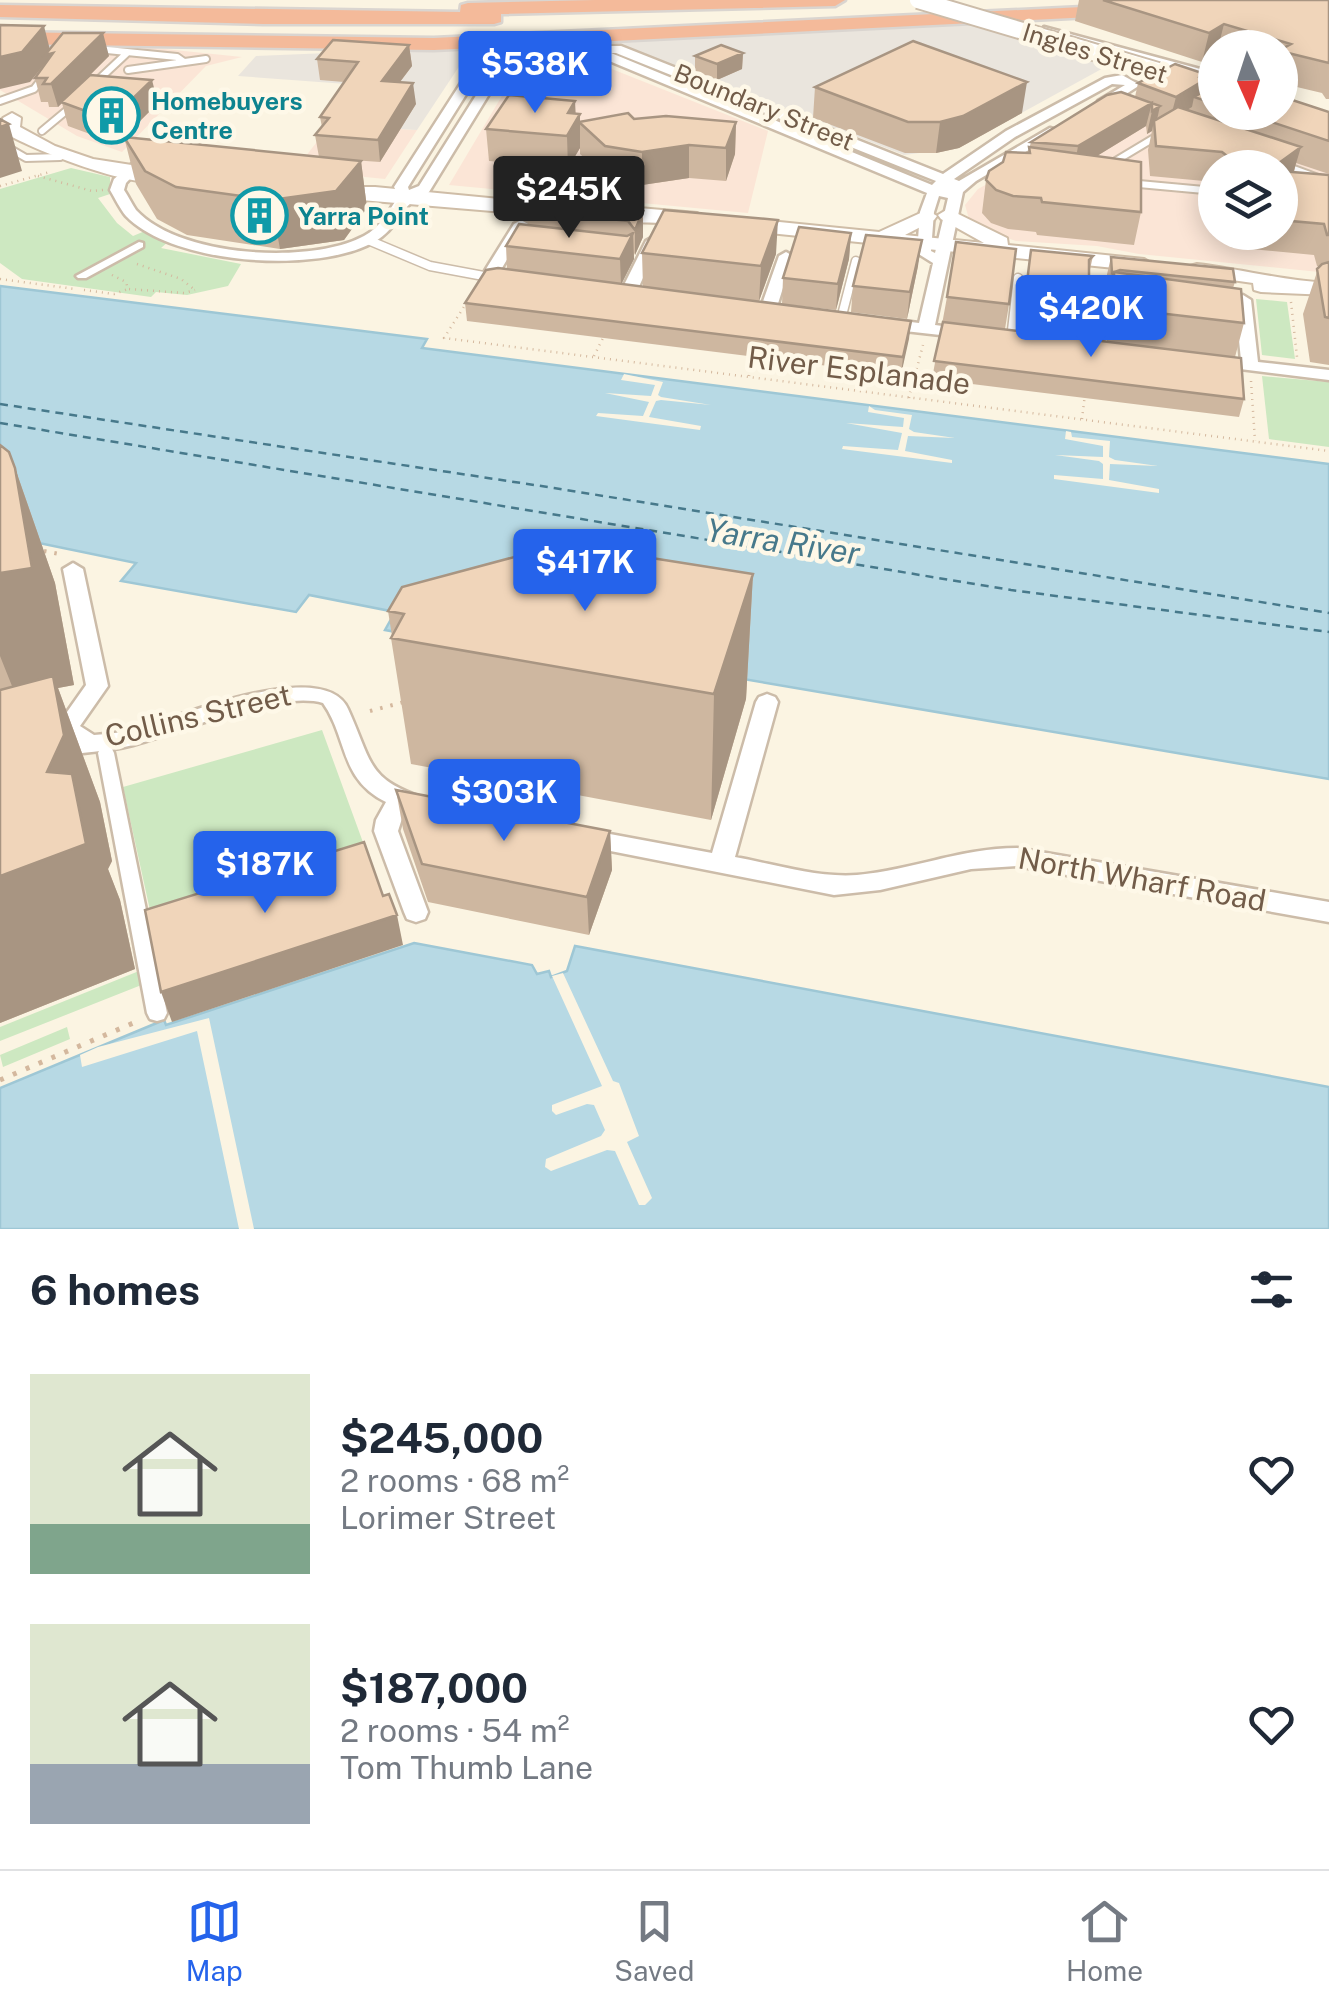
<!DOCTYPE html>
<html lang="en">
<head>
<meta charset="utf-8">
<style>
  body { margin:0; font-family:"Public Sans",sans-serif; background:#f2f2f3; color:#1f2937; height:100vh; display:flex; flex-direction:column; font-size:38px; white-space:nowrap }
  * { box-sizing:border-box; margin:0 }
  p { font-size:32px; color:#747a83 }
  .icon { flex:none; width:55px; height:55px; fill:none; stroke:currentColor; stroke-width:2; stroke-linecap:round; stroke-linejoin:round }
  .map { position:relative; height:1229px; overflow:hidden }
  .drawer { display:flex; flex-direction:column; background:#fff; flex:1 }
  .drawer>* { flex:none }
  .needle { width:65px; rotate:177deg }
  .fabs { position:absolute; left:1198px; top:30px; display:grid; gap:20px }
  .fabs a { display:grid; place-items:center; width:100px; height:100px; border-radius:50%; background:#fff; box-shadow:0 5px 25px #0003; font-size:50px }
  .price { position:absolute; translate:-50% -85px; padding:0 22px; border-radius:10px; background:#2563eb; color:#fff; font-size:32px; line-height:65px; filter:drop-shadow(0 2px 5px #0008) }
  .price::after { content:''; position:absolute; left:50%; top:60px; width:30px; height:22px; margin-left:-15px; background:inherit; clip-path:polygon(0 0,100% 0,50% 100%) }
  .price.selected { background:#222; color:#fff }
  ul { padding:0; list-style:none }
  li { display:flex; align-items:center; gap:30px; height:250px; padding:0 30px }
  li span { display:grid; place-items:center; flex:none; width:280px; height:200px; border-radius:0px; color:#555 }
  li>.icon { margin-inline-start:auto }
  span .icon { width:120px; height:120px; fill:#fffc; stroke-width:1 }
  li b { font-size:42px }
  h2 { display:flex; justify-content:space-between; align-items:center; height:120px; padding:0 30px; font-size:42px }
  .menu { display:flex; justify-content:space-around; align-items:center; height:140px; border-top:2px solid #e0e1e3; background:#fff; font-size:28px; color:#747a83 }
  .menu a { display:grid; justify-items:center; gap:5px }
  .menu .selected { color:#2563eb }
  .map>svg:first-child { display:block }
</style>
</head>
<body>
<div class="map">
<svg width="1329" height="1229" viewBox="0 0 1329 1229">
  <rect width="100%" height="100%" fill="#fbf4e2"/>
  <path fill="#fbe5d6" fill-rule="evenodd" d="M0,42L126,45L242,57L206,66L122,152L77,136L0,90Z
    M559,48L768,131L748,213L449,185L528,52Z
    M1176,81L1215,94V112L1329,131V273L1139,254L1097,246L1016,241L981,229L969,219L965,205L978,189ZM1215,168H1280V232H1215Z
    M330,125L417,130L385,179L295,170Z"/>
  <path fill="#eae5dd" d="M971,24L1107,66L958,148L904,155L607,40Z
    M472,47L417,130L330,125L360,85L238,76L256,56Z"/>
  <path fill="#cde8c1" d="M71,168L110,177V194L98,198L117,223L133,236L145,231L169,241L161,248L241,264L228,286L187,295L156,292L151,297L22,279L0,263V189Z
    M1256,299L1287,302L1295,359L1262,355Z
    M1262,376L1329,382V447L1269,439Z
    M322,730L368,856L153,924L123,787Z
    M144,969L149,982L0,1041V1027Z
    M67,1027L70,1039L3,1067L0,1055Z"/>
  <path fill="#b7d9e4" stroke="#9ec7d5" stroke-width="2.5" d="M0,286L427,339L422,348L1329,464V779L562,648L540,658L385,630L395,612L309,595L296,612L121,581L136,563L0,535Z
    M414,943L532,965L537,974L549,971L551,977L567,971L575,946L1329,1087V1229H0V1088L164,1020L166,1025Z"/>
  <path fill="#fbf4e2" d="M624,374L663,382L658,395L661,397L711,405L661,400L656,401L649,417L701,426L700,430L596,416L598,413L643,416L649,402L605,393L651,396L655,385L621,380Z
    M869,406L875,410L912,415L909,429L914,432L955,438L908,436L905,451L952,460V463L842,449L843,446L898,450L902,433L846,423L903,427L904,418L868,412Z
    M1066,431L1071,432L1072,437L1110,441L1109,457L1115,460L1158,466L1110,464L1109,480L1159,489V493L1054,479V475L1103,479V464L1099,461L1055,455L1103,457V446L1065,439Z
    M563,973L613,1081L619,1083L639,1136L627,1142L652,1198L645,1205H639L615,1151L607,1150L551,1171L545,1167L546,1159L601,1136L605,1130L594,1105L587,1104L556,1115L552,1111V1105L602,1086L552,976Z
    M209,1018L254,1229H239L197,1031L82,1067L80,1055L98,1047Z"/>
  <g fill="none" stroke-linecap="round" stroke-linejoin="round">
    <path stroke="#47798b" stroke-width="2.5" stroke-dasharray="8 6" stroke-linecap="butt" d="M0,404L554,488L1329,613
      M0,423L1011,590L1329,632"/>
    <defs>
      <path id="service-far1" d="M559,42L598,48
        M97,49L177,57L184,62
        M128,70L206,59
        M95,83L127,53
        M0,101L34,89L45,75
        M42,131L72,106
        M0,143L26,158L60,157
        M1109,165L1159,135
        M1283,165L1329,182
        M1128,183L1215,191"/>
      <path id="service" d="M368,240L430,266L489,277
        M841,319L856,261
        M1011,339L1018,278"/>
      <path id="pedestrian" d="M139,242L143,243V247L86,278H78L76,276Z
        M106,747L112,749L114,753L167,1013L164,1019L157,1021L150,1019L147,1013L98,753L100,749Z"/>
      <path id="minor" d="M1044,27L1215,73V81L1044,31Z
        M594,46H621L943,174L1006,131L1105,78L1122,75L1140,85L1106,107H1098V101L1125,85L1112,84L1015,137L954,179L959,181L1050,128L1061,131L976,181L963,192L935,325L973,330L975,333L967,338L887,329L879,324L887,319L919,323L933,263L917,253L920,212L927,193L590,53L588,50ZM611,53H616L936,181L932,185ZM939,196L948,198L935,253L931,251L934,212Z
        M490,53L510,60L429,192C398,204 400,228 374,242C317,274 173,265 126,216C120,209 115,198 110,190L114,179L138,159L145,163L126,183L124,190C128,196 132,204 136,210C179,257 310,265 364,236C380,228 389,210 399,196L394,187L477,58ZM487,61L497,62L419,186L409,190L408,187Z
        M521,220L528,224L499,273L513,278L505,283L484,280L481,277L514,224Z
        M653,237L660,241L636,293L633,296H623L620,293L646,241Z
        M786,252L793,256L776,310L774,313H762L760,310L779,256Z
        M1095,281L1103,286V349L1095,354L1087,349V286Z
        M1243,295L1251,300L1258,362L1329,370V380L1208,365L1206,362L1214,357L1241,360L1235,300Z
        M73,563L83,569L108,686L80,726L94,735C106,734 119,733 132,730C175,719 324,655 348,709C373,764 366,780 430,800L433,806L430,812L422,815L405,809L398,831L428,912L425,919L416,922L407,919L404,912L374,831L376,820L386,802C339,779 348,738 323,703C278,690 179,733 133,745C107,752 81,752 55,757L47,755L44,749L47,743L67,739L55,729L86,685L63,569Z
        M767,694L775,697L778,702L735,857C774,864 817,878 857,875C912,870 962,848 1017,848L1329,902V922L1017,866L971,869L880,890L834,895L575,844L571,838L575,832L583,829L712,853L756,702L759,697Z"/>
      <path id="tertiary" d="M1172,71L1215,83V93L1167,79V73Z"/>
      <path id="secondary" d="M12,113L21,118L20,127L55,146L93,159L170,171L179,177C152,199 34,150 5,133L3,118Z
        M332,187H375L562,205L572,211L562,217L325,197L322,193Z
        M639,208L697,213L707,219C698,226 604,223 595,216L605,210Z
        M948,209L1007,238L1008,245L1144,259L1154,265L1144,271L740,230L730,224L740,218L879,232L927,210L937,216L934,220L905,235L984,243L941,219L938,215Z
        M1197,264C1242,269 1284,281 1329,283V295L1261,292L1254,290L1253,283L1190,274L1187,270L1190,266Z"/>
      <path id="motorway" d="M595,0H845L835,6L501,14V22L494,24H263L0,17V5L460,12L461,5L468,3Z
        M1124,5L1134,11L1131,15L434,50L0,44V32L434,38Z"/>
    </defs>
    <use href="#service-far1" stroke="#ccbca9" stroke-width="10"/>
    <use href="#service" stroke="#ccbca9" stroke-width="11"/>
    <use href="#pedestrian" stroke="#ccbca9" stroke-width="5"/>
    <use href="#minor" stroke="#ccbca9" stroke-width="5"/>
    <use href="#tertiary" stroke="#ccbca9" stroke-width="5"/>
    <use href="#secondary" stroke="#cfbda7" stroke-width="4"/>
    <use href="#motorway" stroke="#dad5d0" stroke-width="5"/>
    <path stroke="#d4b89e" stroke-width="2.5" stroke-dasharray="1 5" stroke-linecap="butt" d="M38,176L92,191L103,190
      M0,186L50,172
      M572,198L602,200
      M137,264L181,279L195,290
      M112,275L126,282L128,289L184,293L195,290
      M0,279L75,289
      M84,290L114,294L128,289
      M467,302L444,338L1329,451
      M1291,302L1297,357
      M594,356L605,334
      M749,376L756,352
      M1251,381L1255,441
      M909,398L923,345
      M1082,419L1085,394"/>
    <path stroke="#d4b89e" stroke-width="4" stroke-dasharray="2.5 8" stroke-linecap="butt" d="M44,551L64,555
      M370,711L404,702"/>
    <path stroke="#d4b89e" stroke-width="5" stroke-dasharray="4 10" stroke-linecap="butt" d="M0,1080L138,1021"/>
    <use href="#service-far1" stroke="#fff" stroke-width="6"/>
    <use href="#service" stroke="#fff" stroke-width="8"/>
    <use href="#pedestrian" fill="#fff" fill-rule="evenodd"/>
    <use href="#minor" fill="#fff" fill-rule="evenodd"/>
    <use href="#tertiary" fill="#fff" fill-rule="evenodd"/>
    <use href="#secondary" fill="#fff" fill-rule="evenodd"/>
    <use href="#motorway" fill="#f4ba9a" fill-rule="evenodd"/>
    <defs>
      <path id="tertiary-bridge" d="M918,0L1158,71"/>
    </defs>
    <use href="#tertiary-bridge" stroke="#ccbca9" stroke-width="20" stroke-linecap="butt"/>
    <use href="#tertiary-bridge" stroke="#fff" stroke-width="16"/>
  </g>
  <path fill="#ceb7a0" d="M1079,0H1329V99H1326L1322,93L1280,83V48H1215L1202,62L1075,21Z
    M409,45L412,66L400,82L416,104L380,162L352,160L361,161L367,208L344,240L280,249L187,235L157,219L136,184L124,137L319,157L315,135L322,127L320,117L344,82L320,80L317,59Z
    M50,49L109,56L80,85L158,103L129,132L104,130L98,137L68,126L62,103L58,107H49L48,102H41L35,78L47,61L30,82Z
    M743,53L742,69L717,80L695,71V56Z
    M1205,74L1202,92L1215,85V112H1329V174L1296,163L1294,172L1329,175V365L1310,362L1303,314L1319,266H1317L1314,255L1230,247L1228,234L1221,233L1280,232V168H1215V182L1150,176L1148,150L1152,131L1147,134L1146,126L1097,156L1141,212L1134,245L1037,235L1036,232L1008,229L991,223L982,213L986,180L1028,153L1031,142L1135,97L1138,83Z
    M815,87L1022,113L959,148L936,153H905L813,118Z
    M576,114L580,122L634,119L736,122L735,154L726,181L689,178L642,185L606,178L580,154V148L568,168L489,161L486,129Z
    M527,210L643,211V237L635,255L634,253V259L621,284L643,287L642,253L776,254L759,301L911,321L901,375L467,321L465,303L507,269L506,246L528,225Z
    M851,233L849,259L836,310L782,304L783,278Z
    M1031,250L1093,256L1089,274V313L1083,339L1107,342V307L1109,298L1107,299L1105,283L1111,257L1235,282L1233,288L1244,323L1235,357L1244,399L1239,417L932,379L947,297L1009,304L1005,329L1019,331Z
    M918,266L907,319L851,312L853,286Z
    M0,445L15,468L55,583L74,685L58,688L100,802L112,861L108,869L120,900L135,969L0,1023Z
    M753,574L746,699L711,820L411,764L391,638L392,636L388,611Z
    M396,790L610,831L612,870L589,935L428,902L403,829Z"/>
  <path fill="#a89582" d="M1224,24L1218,48H1215V55L1202,62L1209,33Z
    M44,26L51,54L53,53L30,82L0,89V57Z
    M103,33L109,56L58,107L51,84Z
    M409,45L412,66L384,103L382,81Z
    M743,53L742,69L717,80V64Z
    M1205,74L1204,80L1206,79L1201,99L1194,97L1192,107L1170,120L1176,97Z
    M152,80L158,103L129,132L123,108Z
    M1027,82L1022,113L959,148L936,153L940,122Z
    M413,83L416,104L380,162L378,140Z
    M575,101L576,120L580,114V148L568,168L567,136L568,113Z
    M1152,103L1146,126L1074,170L1078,146Z
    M98,106L104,130L98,137L91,113Z
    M1160,106L1155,129L1154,121L1152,131L1147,134L1152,111Z
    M736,122L735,154L726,181V148Z
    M9,124L22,171L0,178V127Z
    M689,145V178L642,185V152Z
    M1301,147L1292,177L1280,186V168H1272Z
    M361,161L367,208L344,240L280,249L271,200Z
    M643,211V237L635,255V230Z
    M778,220L776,254L759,301L761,266Z
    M633,233L634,259L621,285L620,259Z
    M851,233L849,259L836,310L838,284Z
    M922,240L918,266L907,319L910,292Z
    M1120,270L1114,293V272L1109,298L1107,299L1112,273Z
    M911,321L909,339L901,375L903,357Z
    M15,468L55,583L74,685L58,688L100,802L112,861L108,869L120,900L135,969L0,1023V876L16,696L0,656V573Z
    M753,574L746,699L711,820L714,694Z
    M610,831L612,870L589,935L587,897Z
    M397,915L403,945L172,1022L161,992Z"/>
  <path fill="#f0d5ba" stroke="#a89582" stroke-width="2.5" d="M1103,0H1329V63L1280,51V50L1291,44L1224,24L1209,33Z
    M0,25L44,26L22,52L0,57Z
    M63,33H103L51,84H43L47,78H35L53,53L45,55Z
    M333,40L409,45L382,81L413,83L378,140L315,135L329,118L320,117L358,62L317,59Z
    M913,41L1027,82L963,116L940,122H908L815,87Z
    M721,45L743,53L717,64L695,56Z
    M1175,64L1205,74L1200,77L1206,79L1176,97L1138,83Z
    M90,75L152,80L123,108L98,106L91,113L61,102Z
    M1215,85V104L1194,97Z
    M1121,92L1160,106L1152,111V103L1078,146L1031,142L1107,95Z
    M509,95L575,101L568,113L580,114L567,136L486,129Z
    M1280,96L1329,112V141L1241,112H1280Z
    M1178,107L1301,147L1272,168H1224L1229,163L1227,156L1222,152L1156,146L1154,121Z
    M628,113L634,119L666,116L736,122L726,148L689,145L642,152L605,146L579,122Z
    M0,119L9,124L0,127Z
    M124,137L361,161L336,191L271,200L176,187L145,171Z
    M1029,147L1141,162V212L1042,202L1041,198L1013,196L996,190L986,180L989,171L1003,162L1006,152L1030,153Z
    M1280,171L1329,175V235H1327L1324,224L1280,220Z
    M533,201L643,211L635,230L628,221L527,210Z
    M664,210L778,220L761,266L642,253Z
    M519,224L627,236L633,233L620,259L506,246Z
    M799,227L851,233L838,284L783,278Z
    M866,235L922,240L910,292L853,286Z
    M956,242L1016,249L1009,304L947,297Z
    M1031,250L1093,256L1089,260V313L1024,306Z
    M1111,257L1233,269L1235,282L1120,270L1112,273Z
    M1329,262V318L1325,317L1317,269L1322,264Z
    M498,268L911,321L903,357L465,303L486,270Z
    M1114,272L1241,289L1244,323L1115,308Z
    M943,322L1241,358L1244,399L934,361Z
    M0,445L9,452L15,468L32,568L0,573Z
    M563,544L753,574L714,694L391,638L404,614L388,611L402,587Z
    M53,676L64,735L47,772L72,774L86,844L0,876V690Z
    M396,790L610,831L587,897L422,864Z
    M364,842L383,896L389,894L397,915L161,992L145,910Z"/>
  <defs>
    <symbol id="building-ring" viewBox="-11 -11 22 22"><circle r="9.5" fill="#fef8e8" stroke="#0f9aa8" stroke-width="1.5"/><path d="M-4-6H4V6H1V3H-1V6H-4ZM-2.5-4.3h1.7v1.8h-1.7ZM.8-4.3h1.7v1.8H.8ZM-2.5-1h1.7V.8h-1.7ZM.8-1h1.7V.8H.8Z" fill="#0f9aa8"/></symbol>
  </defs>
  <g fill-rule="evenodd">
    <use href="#building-ring" x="80" y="84" width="63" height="63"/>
    <use href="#building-ring" x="228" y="184" width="63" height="63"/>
  </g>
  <g text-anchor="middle" stroke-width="9" stroke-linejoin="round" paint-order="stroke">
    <g font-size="25" fill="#725c49" stroke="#fef8e8">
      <text transform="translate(1095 53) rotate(17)" y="9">Ingles Street</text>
      <text transform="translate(764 107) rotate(22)" y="9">Boundary Street</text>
    </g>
    <g font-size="25" font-weight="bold" fill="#0d838f" stroke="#fef8e8" text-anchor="start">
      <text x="151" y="110">Homebuyers<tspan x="151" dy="29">Centre</tspan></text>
      <text x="298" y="225">Yarra Point</text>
    </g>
    <g font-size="30" fill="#725c49" stroke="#fef8e8">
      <text transform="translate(859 371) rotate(7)" y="10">River Esplanade</text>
      <text transform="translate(198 716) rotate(-13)" y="10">Collins Street</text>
      <text transform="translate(1142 880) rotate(10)" y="10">North Wharf Road</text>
    </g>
    <g font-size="32" font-style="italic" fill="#47798b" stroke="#fef8e8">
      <text transform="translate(783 542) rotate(9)" y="11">Yarra River</text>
    </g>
  </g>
</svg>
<div class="fabs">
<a><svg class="needle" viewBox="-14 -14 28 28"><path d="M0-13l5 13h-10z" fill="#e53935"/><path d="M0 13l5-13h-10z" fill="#747a83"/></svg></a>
<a><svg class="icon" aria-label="layers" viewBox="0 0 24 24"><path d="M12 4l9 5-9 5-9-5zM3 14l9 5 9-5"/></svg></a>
</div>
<b class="price" style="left:535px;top:116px">$538K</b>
<b class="price selected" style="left:569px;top:241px">$245K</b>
<b class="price" style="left:1091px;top:360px">$420K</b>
<b class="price" style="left:585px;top:614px">$417K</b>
<b class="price" style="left:504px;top:844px">$303K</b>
<b class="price" style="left:265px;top:916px">$187K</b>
</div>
<section class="drawer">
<h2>6 homes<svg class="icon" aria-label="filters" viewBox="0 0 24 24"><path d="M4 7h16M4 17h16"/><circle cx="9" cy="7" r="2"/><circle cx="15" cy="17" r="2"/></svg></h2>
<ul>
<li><span style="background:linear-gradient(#dfe7d0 75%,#7fa58c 0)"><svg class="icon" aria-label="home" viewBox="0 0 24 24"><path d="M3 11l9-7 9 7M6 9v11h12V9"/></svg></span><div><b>$245,000</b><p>2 rooms · 68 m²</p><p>Lorimer Street</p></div><svg class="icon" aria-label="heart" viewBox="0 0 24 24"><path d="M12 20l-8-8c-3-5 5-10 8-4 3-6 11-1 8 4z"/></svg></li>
<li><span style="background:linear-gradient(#dfe7d0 70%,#9aa5b1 0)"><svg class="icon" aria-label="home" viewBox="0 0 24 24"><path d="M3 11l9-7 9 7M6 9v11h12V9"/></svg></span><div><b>$187,000</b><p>2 rooms · 54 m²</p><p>Tom Thumb Lane</p></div><svg class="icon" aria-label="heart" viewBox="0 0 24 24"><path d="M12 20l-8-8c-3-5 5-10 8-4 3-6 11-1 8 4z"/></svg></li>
</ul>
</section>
<nav class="menu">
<a class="selected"><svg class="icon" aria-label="map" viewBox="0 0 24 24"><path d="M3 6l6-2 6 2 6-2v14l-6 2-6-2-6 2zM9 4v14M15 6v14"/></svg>Map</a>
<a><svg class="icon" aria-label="saved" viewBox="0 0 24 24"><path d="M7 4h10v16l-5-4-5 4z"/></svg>Saved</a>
<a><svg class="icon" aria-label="home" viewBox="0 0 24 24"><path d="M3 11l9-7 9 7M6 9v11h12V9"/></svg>Home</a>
</nav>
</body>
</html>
